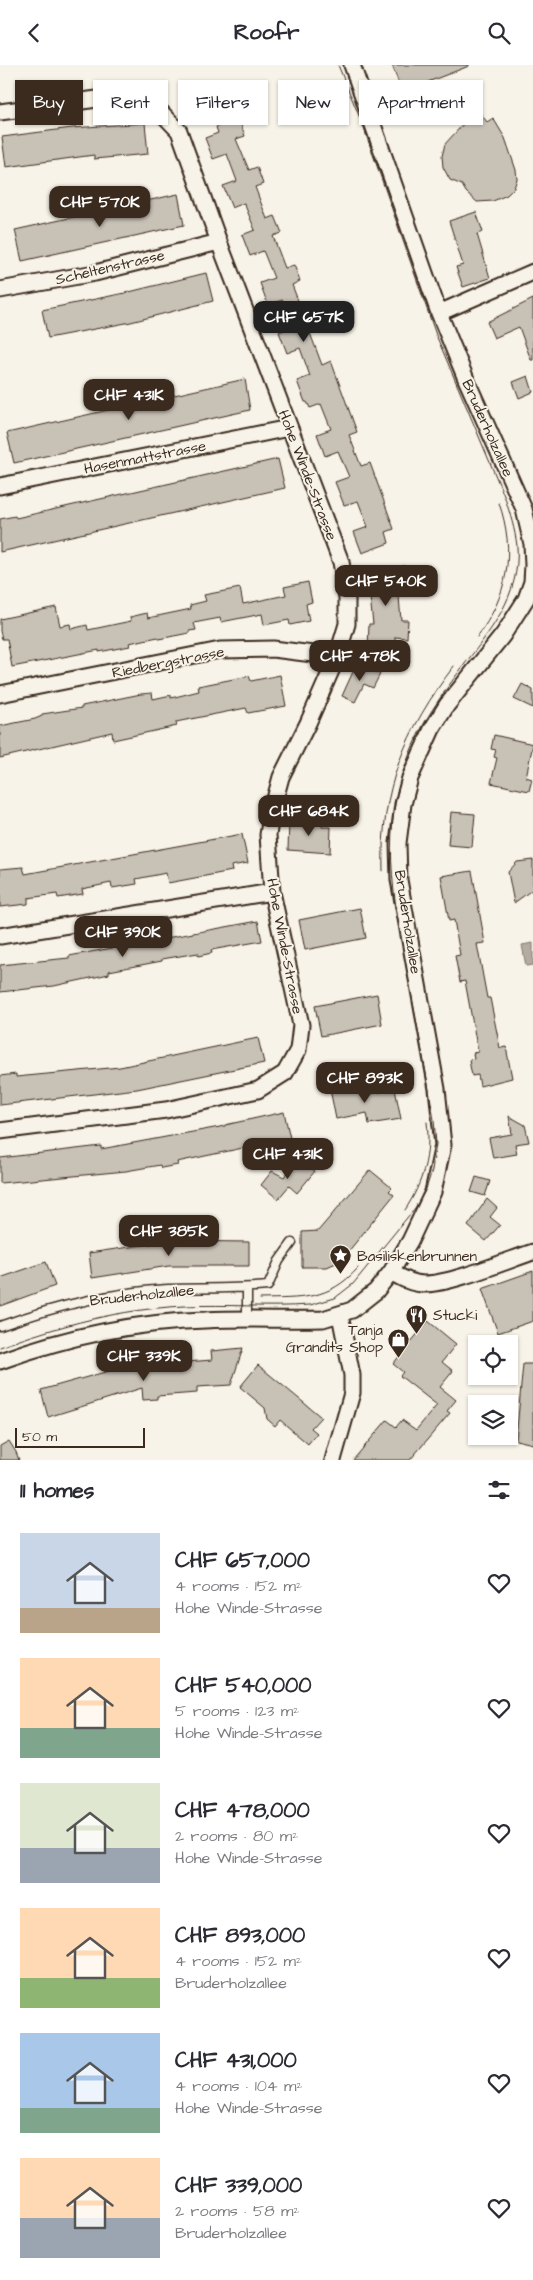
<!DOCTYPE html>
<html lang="en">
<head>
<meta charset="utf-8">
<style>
  body { margin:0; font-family:"Architects Daughter",sans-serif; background:#f7f7f7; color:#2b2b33; height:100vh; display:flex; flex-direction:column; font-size:19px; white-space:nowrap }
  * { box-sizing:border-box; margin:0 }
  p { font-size:16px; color:#7c7c81 }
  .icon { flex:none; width:28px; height:28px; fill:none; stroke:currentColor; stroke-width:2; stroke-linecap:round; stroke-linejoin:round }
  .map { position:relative; height:1395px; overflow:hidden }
  .drawer { display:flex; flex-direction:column; background:#fff; flex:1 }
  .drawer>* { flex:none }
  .hud { position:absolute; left:15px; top:15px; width:504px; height:45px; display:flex; gap:10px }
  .tools { position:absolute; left:468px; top:1270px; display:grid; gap:10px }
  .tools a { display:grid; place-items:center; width:50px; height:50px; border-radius:0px; background:#fff; box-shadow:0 1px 4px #0004; font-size:25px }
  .scale { position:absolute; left:15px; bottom:12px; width:130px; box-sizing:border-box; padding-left:5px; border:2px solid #3b2a1e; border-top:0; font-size:14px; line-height:18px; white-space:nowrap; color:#3b2a1e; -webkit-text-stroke:4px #f7f3e8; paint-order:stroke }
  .price { position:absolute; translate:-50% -42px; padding:0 11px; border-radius:10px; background:#3b2a1e; color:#fff; font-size:16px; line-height:32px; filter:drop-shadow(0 1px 2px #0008) }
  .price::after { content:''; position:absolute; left:50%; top:30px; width:15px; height:11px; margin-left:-8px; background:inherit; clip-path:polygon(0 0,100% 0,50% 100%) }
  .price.on { background:#222; color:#fff }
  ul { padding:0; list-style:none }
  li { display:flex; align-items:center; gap:15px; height:125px; padding:0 20px }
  li span { display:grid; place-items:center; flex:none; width:140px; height:100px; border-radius:0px; color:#555 }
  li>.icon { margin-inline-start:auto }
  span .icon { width:60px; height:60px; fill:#fffc; stroke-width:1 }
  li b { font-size:21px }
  h2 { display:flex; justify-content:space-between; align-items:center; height:60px; padding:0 20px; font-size:21px }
  .chip { padding:0 18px; border-radius:0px; background:#fff; box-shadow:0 1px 4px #0004; font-size:18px; line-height:45px }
  .chip.on { background:#3b2a1e; color:#fff }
  header { display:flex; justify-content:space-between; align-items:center; height:65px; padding:0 20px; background:#fff; font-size:22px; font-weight:700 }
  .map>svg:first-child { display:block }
</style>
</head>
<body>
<header><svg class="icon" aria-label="back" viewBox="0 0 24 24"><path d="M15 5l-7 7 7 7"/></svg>Roofr<svg class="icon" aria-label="search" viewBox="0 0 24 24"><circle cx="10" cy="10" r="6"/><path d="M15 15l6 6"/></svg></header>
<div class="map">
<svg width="533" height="1395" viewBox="0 0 533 1395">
  <rect width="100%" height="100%" fill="#f7f3e8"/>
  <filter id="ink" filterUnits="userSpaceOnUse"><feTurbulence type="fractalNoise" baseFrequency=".02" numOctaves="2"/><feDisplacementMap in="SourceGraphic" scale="10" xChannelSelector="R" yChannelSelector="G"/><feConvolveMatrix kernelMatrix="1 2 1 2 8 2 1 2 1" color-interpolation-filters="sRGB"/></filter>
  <g filter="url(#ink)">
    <path fill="#b4aca0" stroke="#84786c" d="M533,878V900L526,901L522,880Z"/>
    <path fill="#c8c1b6" stroke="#3b2a1e" d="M392,0H469V1L402,27Z
      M477,44L487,57L493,53L505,73L516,105L517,114L514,123L507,130L493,136L477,137L466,127L462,120L450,115L443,102L442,91L445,79Z
      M239,54L245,71L236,74L249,105L257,102L263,119L255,122L267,154L275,151L282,168L273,171L285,203L294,200L300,216L292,220L304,251L312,248L319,265L310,268L322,300L331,296L357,367L349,370L361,401L370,398L394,464L386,467L389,478L362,488L354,467L368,462L358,436L344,440L335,417L349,412L338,386L325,391L317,369L331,364L321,339L310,343L307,337H305L297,316L310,311L300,283L287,288L279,267L292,262L283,236L282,235L268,240L260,218L274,213L264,188L263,186L250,191L242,170L255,165L244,138L232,143L223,121L237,116L227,89L213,94L205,73L218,68L216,62Z
      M145,58L148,89L94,94V90L6,102L2,72L72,63Z
      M178,129L184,160L22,196L15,165Z
      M476,147L483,167L477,169L490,213L463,222L456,202L463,200L449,156Z
      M206,208L213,236L131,257L48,273L42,245L125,228Z
      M533,234V295H531L519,262L494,273L487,257Z
      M528,311L533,327L519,333L513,317Z
      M245,314L250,345L14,398L7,368Z
      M278,394L285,423L0,487V454L15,451L16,453Z
      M405,501L407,519L398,520L401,555H408L407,573L395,572V583L368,584L369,559H373L367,505Z
      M308,517L312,537L306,539L309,556L290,560L289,555L264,560L262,549L221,557L220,553L194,558L196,565L189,566V568L159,574L158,572L129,578L130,581L99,587V585L12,602L7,574H2L0,566V554L56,542L60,561L70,559L71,564L87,560L88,565L131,556L130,552L147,548L148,553L191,544L190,540L206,536L204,530L240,523L243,539L286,530L284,522Z
      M357,598L380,609L373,623L364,619L355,637L342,631Z
      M280,610L286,641L248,648L246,643L176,657L177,661L113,675L112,667L0,693V661L35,654L42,651V649L82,643V641L141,629L152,628L153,634L171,630V633L199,626L198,621L249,611L251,616Z
      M522,619L533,625V643L514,634Z
      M494,670L533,679L526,712L532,714L529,726L491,718L497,693L494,692L496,685L491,684Z
      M451,747L475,749L472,782L448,780Z
      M289,756L322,757V762H331L330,788L288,785Z
      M242,769L248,798L231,801L232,806L168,818L166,808L136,814L137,819L112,823L111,818L82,824L83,829L58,833L57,829L28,833V839L0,842V804L23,802L25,809Z
      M533,795V824L514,838L508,807L517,797Z
      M472,806L485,878L477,879L487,933H490L500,983L506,982L512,1013L480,1021L478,1010L472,1011L469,995L474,994L473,988L478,987L465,916L460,917L455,891L460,890L454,855L449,856L441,811Z
      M360,843L366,873L305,885L299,855Z
      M258,856L262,876L211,885L212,888L198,891V888L162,894V896L109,906V909L54,921L0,927V900L69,893V891Z
      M377,929L382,959L321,971L315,941Z
      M258,973L264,998L137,1024L0,1040V1011L16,1009V1012L120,1002Z
      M362,1018L364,1030L395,1024L401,1054L369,1059L367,1048L336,1054L330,1024Z
      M284,1047L290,1073L177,1097L178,1100L161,1103L160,1100L126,1106L0,1118V1093L101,1081V1084L225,1061V1060Z
      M509,1051L525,1060L529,1077L515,1079L517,1089L493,1093L489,1073L512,1069Z
      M299,1094L315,1106L297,1128L289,1121L278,1134L261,1120L272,1106L284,1112Z
      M370,1105L392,1123L389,1126L394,1130L348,1187L336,1198L327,1202H302V1167L318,1166Z
      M476,1112L490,1116L485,1131L471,1127Z
      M487,1134L497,1143L490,1152L500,1160L486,1176L468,1161Z
      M170,1176L249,1177V1201H169L92,1213L89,1188Z
      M46,1197L55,1221L0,1241V1213Z
      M533,1206V1256L498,1268L482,1224Z
      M428,1256L456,1279L442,1297L453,1306L440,1322L456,1335L447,1346L450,1348L410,1395H353L387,1355L396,1362L402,1355L416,1365L437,1340L400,1311L403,1307L393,1299Z
      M243,1283L231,1320L197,1322V1328L157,1331V1334L143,1335L142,1323L48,1352L41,1325L123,1302L212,1295L211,1286Z
      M523,1299H533V1379L516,1375Z
      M258,1300L321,1352L311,1363L317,1368L308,1379L280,1355L275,1361L267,1354L265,1343L240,1322Z
      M9,1376L16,1387L19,1395H0V1381Z"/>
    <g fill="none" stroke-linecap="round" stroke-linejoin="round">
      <defs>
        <path id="service" d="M247,1223V1255
          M0,1261C53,1242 111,1227 168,1224C202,1223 235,1224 268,1221L279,1196L292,1178"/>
        <path id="minor" d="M0,47L127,30L156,42L179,66L219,177L341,497L347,532V559L337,592L308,658L281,712L272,745L268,770L272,827L301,960L298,985L285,1008L258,1025L166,1045L0,1066
          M0,225L95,208L219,177
          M439,248L533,207
          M0,421L289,363
          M0,629L220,585L273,584L337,592
          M0,871L272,827
          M391,1207C401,1213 412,1219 424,1219C451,1219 506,1196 533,1187
          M0,1296C66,1272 134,1257 205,1255C244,1253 284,1255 323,1254L352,1245L376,1226L391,1207L410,1176L433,1127L443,1080L437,1024L399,815L398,778L403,739L410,713L432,664L447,640L503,570L526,534L532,517L533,500L532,479L524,444L466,314L439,248L352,0
          M333,1395L352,1328V1310L340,1250"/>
      </defs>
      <use href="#service" stroke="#3b2a1e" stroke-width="11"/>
      <use href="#minor" stroke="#3b2a1e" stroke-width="19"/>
      <use href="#service" stroke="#f7f3e8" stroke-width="8"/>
      <use href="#minor" stroke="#f7f3e8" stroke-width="15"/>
      <path stroke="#3b2a1e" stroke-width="1" d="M477,572C508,531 516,487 499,438
        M383,806C380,725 405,665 454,601
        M405,1145C423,1118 431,1089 427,1057
        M260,1234C300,1233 329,1236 358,1203
        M0,1282C60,1260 121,1244 185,1241C227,1239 268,1243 310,1240L335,1233L353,1219L415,1143L426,1124L432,1105L436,1079L434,1055C426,1005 416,956 407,906C393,830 379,762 410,688C422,657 441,631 461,604C489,567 521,531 517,481C515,464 510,449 505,433L436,270L362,58L338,0"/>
    </g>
  </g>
  <defs>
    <symbol id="sight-pin" viewBox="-11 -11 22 30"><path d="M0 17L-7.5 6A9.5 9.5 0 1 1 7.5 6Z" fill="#3b2a1e" stroke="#f7f3e8"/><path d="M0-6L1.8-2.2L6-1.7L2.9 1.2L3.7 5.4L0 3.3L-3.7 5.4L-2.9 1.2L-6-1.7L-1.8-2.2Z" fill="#fff"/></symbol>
    <symbol id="restaurant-pin" viewBox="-11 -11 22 30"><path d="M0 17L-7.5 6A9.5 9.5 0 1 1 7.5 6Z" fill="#3b2a1e" stroke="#f7f3e8"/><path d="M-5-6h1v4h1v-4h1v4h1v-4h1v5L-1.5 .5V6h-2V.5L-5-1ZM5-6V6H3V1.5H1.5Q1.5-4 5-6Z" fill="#fff"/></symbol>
    <symbol id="shop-pin" viewBox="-11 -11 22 30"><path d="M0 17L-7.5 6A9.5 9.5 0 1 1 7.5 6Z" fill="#3b2a1e" stroke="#f7f3e8"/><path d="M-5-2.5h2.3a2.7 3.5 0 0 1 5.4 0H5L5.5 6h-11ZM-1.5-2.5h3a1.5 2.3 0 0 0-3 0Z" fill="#fff"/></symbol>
  </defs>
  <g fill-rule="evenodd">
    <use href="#sight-pin" x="328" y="1178" width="25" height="34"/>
    <use href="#restaurant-pin" x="404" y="1238" width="25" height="34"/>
    <use href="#shop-pin" x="386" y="1262" width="25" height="34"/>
  </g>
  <g text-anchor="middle" stroke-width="4" stroke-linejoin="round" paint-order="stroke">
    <g font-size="15" fill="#3b2a1e" stroke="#f7f3e8">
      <text transform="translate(110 202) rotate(-13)" y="5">Scheltenstrasse</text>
      <text transform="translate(488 363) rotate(66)" y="5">Bruderholzallee</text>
      <text transform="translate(145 392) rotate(-11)" y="5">Hasenmattstrasse</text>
      <text transform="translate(308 410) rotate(69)" y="5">Hohe Winde-Strasse</text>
      <text transform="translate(168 597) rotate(-11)" y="5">Riedbergstrasse</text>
      <text transform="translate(408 857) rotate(81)" y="5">Bruderholzallee</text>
      <text transform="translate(285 881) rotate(79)" y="5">Hohe Winde-Strasse</text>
      <text transform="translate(142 1230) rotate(-6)" y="5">Bruderholzallee</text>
    </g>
    <g font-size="15" fill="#3b2a1e" stroke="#f7f3e8" text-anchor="start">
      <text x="357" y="1196">Basiliskenbrunnen</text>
      <text x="433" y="1255">Stucki</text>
      <text x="383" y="1270" text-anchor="end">Tanja<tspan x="383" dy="17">Grandits Shop</tspan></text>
    </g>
  </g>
</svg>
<div class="tools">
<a><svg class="icon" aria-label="locate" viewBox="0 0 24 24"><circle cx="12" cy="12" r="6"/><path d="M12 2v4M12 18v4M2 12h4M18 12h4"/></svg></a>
<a><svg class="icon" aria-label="layers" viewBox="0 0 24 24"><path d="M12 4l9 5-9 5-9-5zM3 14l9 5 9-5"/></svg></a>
</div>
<div class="scale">50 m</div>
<b class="price" style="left:100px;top:163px">CHF 570K</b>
<b class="price on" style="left:304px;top:278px">CHF 657K</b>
<b class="price" style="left:129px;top:356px">CHF 431K</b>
<b class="price" style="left:386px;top:542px">CHF 540K</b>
<b class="price" style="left:360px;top:617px">CHF 478K</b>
<b class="price" style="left:309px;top:772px">CHF 684K</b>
<b class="price" style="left:123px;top:893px">CHF 390K</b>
<b class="price" style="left:365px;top:1039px">CHF 893K</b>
<b class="price" style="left:288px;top:1115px">CHF 431K</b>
<b class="price" style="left:169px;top:1192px">CHF 385K</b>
<b class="price" style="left:144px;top:1317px">CHF 339K</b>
<div class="hud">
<a class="chip on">Buy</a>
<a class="chip">Rent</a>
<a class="chip">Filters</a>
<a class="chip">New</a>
<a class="chip">Apartment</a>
</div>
</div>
<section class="drawer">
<h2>11 homes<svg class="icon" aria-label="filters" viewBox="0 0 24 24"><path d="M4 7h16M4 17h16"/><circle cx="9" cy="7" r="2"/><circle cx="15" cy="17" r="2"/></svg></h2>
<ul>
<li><span style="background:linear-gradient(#c9d6e8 75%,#b9a48a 0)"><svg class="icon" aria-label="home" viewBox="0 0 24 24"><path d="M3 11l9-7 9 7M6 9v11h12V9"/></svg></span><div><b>CHF 657,000</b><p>4 rooms · 152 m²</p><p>Hohe Winde-Strasse</p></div><svg class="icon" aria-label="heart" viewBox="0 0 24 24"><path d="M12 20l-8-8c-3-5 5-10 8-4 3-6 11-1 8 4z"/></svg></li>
<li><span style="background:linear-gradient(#ffd9b3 70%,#7fa58c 0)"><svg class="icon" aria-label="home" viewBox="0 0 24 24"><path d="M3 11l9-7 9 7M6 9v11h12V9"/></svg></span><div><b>CHF 540,000</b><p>5 rooms · 123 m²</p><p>Hohe Winde-Strasse</p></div><svg class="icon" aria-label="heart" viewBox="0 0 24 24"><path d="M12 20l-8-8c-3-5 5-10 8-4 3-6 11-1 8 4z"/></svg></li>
<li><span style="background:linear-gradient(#dfe7d0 65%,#9aa5b1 0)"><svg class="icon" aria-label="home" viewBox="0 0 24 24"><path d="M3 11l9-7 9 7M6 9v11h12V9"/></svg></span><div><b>CHF 478,000</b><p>2 rooms · 80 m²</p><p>Hohe Winde-Strasse</p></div><svg class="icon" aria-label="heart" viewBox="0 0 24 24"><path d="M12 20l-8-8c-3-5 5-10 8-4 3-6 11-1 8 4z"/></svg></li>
<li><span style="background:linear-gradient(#ffd9b3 70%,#8fb573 0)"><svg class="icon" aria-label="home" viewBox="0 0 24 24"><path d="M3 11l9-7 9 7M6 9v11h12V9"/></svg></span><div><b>CHF 893,000</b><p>4 rooms · 152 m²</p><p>Bruderholzallee</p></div><svg class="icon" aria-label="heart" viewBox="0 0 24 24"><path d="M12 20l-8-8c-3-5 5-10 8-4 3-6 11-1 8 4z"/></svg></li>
<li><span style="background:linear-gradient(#a9c7e8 75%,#7fa58c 0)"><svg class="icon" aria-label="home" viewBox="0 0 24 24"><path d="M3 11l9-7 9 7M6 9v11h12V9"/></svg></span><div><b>CHF 431,000</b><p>4 rooms · 104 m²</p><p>Hohe Winde-Strasse</p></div><svg class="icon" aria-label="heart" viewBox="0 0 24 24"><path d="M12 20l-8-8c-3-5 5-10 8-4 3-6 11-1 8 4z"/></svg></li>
<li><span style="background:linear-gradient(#ffd9b3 60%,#9aa5b1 0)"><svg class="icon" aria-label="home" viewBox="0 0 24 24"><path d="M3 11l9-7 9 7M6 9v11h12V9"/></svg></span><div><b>CHF 339,000</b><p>2 rooms · 58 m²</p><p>Bruderholzallee</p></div><svg class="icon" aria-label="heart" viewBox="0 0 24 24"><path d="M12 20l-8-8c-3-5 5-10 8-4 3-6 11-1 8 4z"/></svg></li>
</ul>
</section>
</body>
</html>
